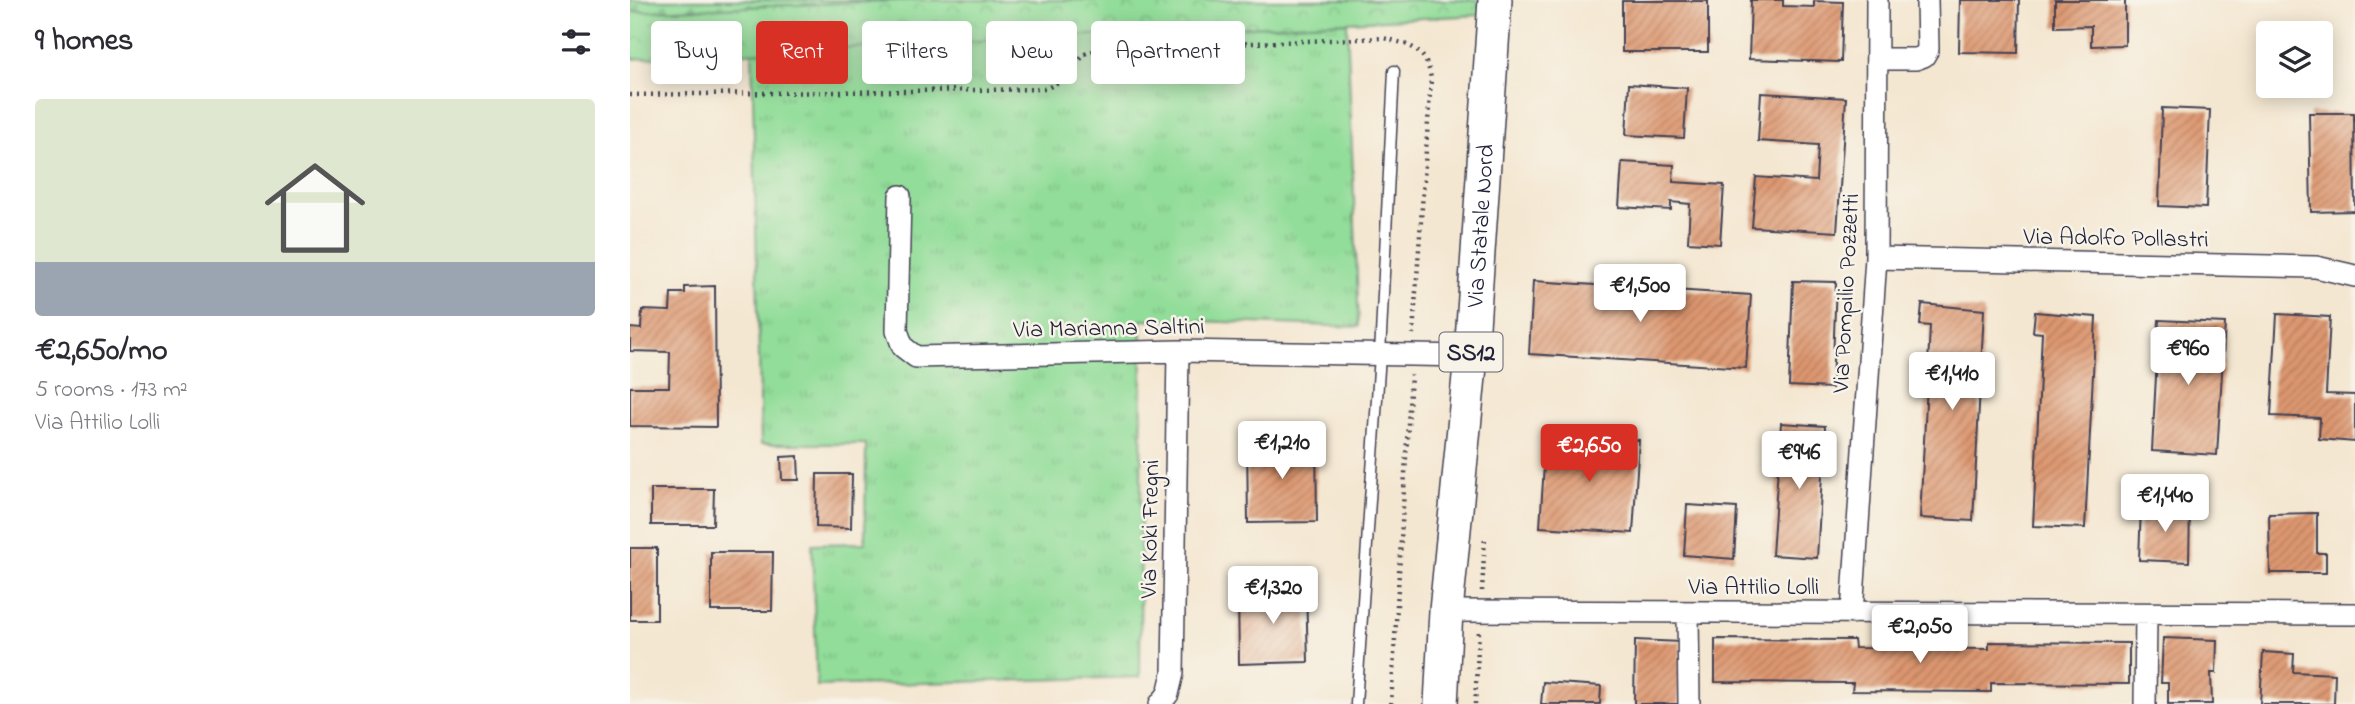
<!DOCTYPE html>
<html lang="en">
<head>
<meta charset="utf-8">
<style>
  body { margin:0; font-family:"Indie Flower",sans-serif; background:#f7f7f7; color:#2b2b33; height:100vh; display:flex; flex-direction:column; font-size:26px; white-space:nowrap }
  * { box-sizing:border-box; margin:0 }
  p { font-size:23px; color:#7c7c81 }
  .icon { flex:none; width:38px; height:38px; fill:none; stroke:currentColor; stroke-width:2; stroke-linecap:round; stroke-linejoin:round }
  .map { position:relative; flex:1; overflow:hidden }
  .panel { display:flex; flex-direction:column; background:#fff; width:630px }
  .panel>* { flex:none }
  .top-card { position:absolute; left:21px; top:21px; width:665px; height:63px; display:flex; gap:14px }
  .fabs { position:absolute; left:1626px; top:21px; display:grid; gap:14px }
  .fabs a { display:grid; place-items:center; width:77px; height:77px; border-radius:7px; background:#fff; box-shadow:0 4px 18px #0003; font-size:35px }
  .price { position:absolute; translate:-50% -60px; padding:0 16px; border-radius:7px; background:#fff; color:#222; font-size:23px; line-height:46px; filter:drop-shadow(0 2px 4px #0008) }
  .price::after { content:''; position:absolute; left:50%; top:42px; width:21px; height:16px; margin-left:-10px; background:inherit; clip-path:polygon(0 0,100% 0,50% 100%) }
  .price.active { background:#d93025; color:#fff }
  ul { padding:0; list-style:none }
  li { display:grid; align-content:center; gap:14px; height:371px; padding:0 35px }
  li span { display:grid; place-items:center; height:217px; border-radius:7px; color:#555 }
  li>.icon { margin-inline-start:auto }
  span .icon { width:126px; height:126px; fill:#fffc; stroke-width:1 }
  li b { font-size:30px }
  h2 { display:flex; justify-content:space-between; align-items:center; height:84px; padding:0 35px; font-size:30px }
  .chip { padding:0 24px; border-radius:7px; background:#fff; box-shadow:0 4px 18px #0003; font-size:24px; line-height:63px }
  .chip.active { background:#d93025; color:#fff }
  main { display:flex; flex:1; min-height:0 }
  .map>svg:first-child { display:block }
</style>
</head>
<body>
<main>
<section class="panel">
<h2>9 homes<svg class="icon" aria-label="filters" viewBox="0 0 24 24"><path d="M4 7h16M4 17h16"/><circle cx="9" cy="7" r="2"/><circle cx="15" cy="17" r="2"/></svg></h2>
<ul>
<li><span style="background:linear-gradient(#dfe7d0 75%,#9aa5b1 0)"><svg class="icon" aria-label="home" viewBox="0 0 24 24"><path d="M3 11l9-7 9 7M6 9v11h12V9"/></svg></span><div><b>€2,650/mo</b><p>5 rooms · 173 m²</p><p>Via Attilio Lolli</p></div></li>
</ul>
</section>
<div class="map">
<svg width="1725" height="704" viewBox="0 0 1725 704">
  <defs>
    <pattern id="grass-tufts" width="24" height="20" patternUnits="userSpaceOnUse" patternTransform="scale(1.75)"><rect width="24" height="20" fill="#92dd99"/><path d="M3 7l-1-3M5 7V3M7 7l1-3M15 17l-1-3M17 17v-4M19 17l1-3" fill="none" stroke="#7ebd85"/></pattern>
    <pattern id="cemetery-stones" width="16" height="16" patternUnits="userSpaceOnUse" patternTransform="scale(1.75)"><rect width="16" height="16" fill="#92dd99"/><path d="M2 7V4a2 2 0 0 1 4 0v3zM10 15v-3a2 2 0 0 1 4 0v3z" fill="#7ebd85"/></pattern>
    <pattern id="park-crowns" width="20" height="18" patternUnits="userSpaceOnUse" patternTransform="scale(1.75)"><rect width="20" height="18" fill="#92dd99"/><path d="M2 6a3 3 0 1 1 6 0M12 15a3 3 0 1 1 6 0" fill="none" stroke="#7ebd85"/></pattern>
    <pattern id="building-hatch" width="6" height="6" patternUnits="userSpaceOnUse" patternTransform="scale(1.75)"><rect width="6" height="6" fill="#dd9770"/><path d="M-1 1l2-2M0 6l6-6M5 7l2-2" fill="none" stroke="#b37b5d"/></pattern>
  </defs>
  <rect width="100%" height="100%" fill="#f7f3e8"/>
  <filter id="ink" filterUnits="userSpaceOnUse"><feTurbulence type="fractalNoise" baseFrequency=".0143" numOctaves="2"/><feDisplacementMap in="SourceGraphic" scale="14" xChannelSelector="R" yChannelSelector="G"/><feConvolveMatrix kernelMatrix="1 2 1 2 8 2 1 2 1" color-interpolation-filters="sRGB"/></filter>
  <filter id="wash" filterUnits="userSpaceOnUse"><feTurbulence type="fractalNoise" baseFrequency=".00686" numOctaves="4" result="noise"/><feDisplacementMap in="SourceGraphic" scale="28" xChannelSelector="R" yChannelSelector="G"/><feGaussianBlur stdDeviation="1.57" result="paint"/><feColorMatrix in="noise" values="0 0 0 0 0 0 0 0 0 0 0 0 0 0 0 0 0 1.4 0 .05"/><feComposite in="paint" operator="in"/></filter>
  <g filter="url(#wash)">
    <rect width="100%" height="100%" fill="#f4e7d1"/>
    <path fill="url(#grass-tufts)" stroke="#5a806a" stroke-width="2" d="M717,22L729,327L512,319L510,677L187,686L182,544L235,543L236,444H131L122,52Z"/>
    <path fill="url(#cemetery-stones)" stroke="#5a806a" stroke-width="2" d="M0,0H284L0,12Z"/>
    <path fill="url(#park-crowns)" stroke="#5a806a" stroke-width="2" d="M284,0H851V15L0,59V12Z"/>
    <g id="blocks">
      <path fill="url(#building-hatch)" d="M1121,0H1153V6L1184,7V1L1213,2L1211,62L1119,59Z
        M1330,0H1389L1388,53L1329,52Z
        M1425,0H1495V45L1461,46V26L1425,27Z
        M992,1H1078V52H992Z
        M999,84L1057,88L1054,138L996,135Z
        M1131,93L1216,98L1207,232L1122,227L1126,177L1186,181L1188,145L1128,141Z
        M1532,108L1580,110L1576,208L1529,206Z
        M1679,113H1724L1725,211L1681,212Z
        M992,162L1044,165L1043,182L1094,185L1090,244L1058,242L1060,204L1041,202V210L989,207Z
        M903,281L1121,295L1116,368L899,354Z
        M1163,281L1206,282L1202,388L1159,386Z
        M85,286L86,427L0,426V387H39L40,352L0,351V328L11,329L12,310L40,311L41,293H55V287Z
        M1292,304L1354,310L1343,521L1290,518L1300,326L1290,325Z
        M1405,312L1466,317L1455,528L1403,526L1412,333L1403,332Z
        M1647,314L1700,317L1696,394L1725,395V442L1689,439L1690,418L1641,416Z
        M1529,320L1595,323L1587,455L1522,451Z
        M1151,423L1195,426L1187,558L1142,555Z
        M916,434L1009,440L1003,533L910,527Z
        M686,439L687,522L618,523L617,440Z
        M168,456L169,480H152L151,457Z
        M187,474H222L221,528L186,527Z
        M21,489H84L83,525H21Z
        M1057,505L1107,508L1104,559L1054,555Z
        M1511,506L1560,508L1559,562L1509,560Z
        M1687,513V553H1696V573H1640L1639,514Z
        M0,548H27V620H0Z
        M81,552H143L142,611H81Z
        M676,588L678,662L609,664L608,590Z
        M1533,638L1587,640L1586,673H1581L1582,704H1538V683H1531Z
        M1085,639L1224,640L1225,648L1359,649V642L1499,643V684L1361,683V692L1222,691L1223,683L1085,682Z
        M1005,640L1051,642L1049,704H1004Z
        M1633,652L1664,654L1663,672L1705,674L1704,704H1630Z
        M913,682L971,686L970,704H911Z"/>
    </g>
  </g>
  <g filter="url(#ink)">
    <use href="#blocks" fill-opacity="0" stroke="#424052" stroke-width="2"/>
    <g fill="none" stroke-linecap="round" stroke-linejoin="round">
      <defs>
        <path id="service" d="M726,704L750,355L764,71"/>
        <path id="minor" d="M1247,59H1286L1294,56L1298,49L1297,0
          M270,196L267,331L273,347L286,357L548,351L841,356
          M1246,258L1686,267L1725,276
          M816,611L1725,614
          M1058,612L1059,704
          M1222,613L1246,258L1247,0
          M530,704L538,694L543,673L548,351
          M1515,704L1516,614"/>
        <g id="primary">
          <path id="s1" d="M811,704L816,611L841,356L865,0"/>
        </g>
      </defs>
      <use href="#service" stroke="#424052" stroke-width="13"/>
      <use href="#minor" stroke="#424052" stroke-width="24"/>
      <use href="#primary" stroke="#424052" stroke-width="36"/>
      <path stroke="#424052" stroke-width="4.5" stroke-dasharray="2 5" stroke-linecap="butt" d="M0,95L416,89L432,80L455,54L469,49L753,38C780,44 797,49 801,79L783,334
        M852,591L855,537
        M761,704L781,375
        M845,704L849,631"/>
      <use href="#service" stroke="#fff" stroke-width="10"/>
      <use href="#minor" stroke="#fff" stroke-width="21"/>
      <use href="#primary" stroke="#fff" stroke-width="33"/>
    </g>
  </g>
  <g text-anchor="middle" stroke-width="5" stroke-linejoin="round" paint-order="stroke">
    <rect fill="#f7f3e8" stroke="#62616f" stroke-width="2" x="809.5" y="332.5" width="63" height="39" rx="5"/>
    <g font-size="23" font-weight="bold" fill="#22223b">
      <text x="841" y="360">SS12</text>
    </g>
    <g font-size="24" fill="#22223b" stroke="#f7f3e8">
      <text dy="8" stroke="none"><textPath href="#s1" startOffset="480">Via Statale Nord</textPath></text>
      <text transform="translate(1486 237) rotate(1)" y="8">Via Adolfo Pollastri</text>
      <text transform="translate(1215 293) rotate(-87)" y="8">Via Pompilio Pozzetti</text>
      <text transform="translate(479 327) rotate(-1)" y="8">Via Marianna Saltini</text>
      <text transform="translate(519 529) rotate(-89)" y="8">Via Koki Fregni</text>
      <text x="1124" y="594">Via Attilio Lolli</text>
    </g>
  </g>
</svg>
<div class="fabs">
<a><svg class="icon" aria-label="layers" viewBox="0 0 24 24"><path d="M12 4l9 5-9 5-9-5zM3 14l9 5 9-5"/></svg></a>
</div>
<b class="price" style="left:1010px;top:324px">€1,500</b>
<b class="price" style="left:1558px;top:387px">€960</b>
<b class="price" style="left:1322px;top:412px">€1,410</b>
<b class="price" style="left:652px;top:481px">€1,210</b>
<b class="price active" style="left:959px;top:484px">€2,650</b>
<b class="price" style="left:1169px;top:491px">€946</b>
<b class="price" style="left:1535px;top:534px">€1,440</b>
<b class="price" style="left:643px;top:626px">€1,320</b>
<b class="price" style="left:1290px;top:665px">€2,050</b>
<div class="top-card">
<a class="chip">Buy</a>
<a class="chip active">Rent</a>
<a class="chip">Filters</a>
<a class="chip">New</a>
<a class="chip">Apartment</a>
</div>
</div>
</main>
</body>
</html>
